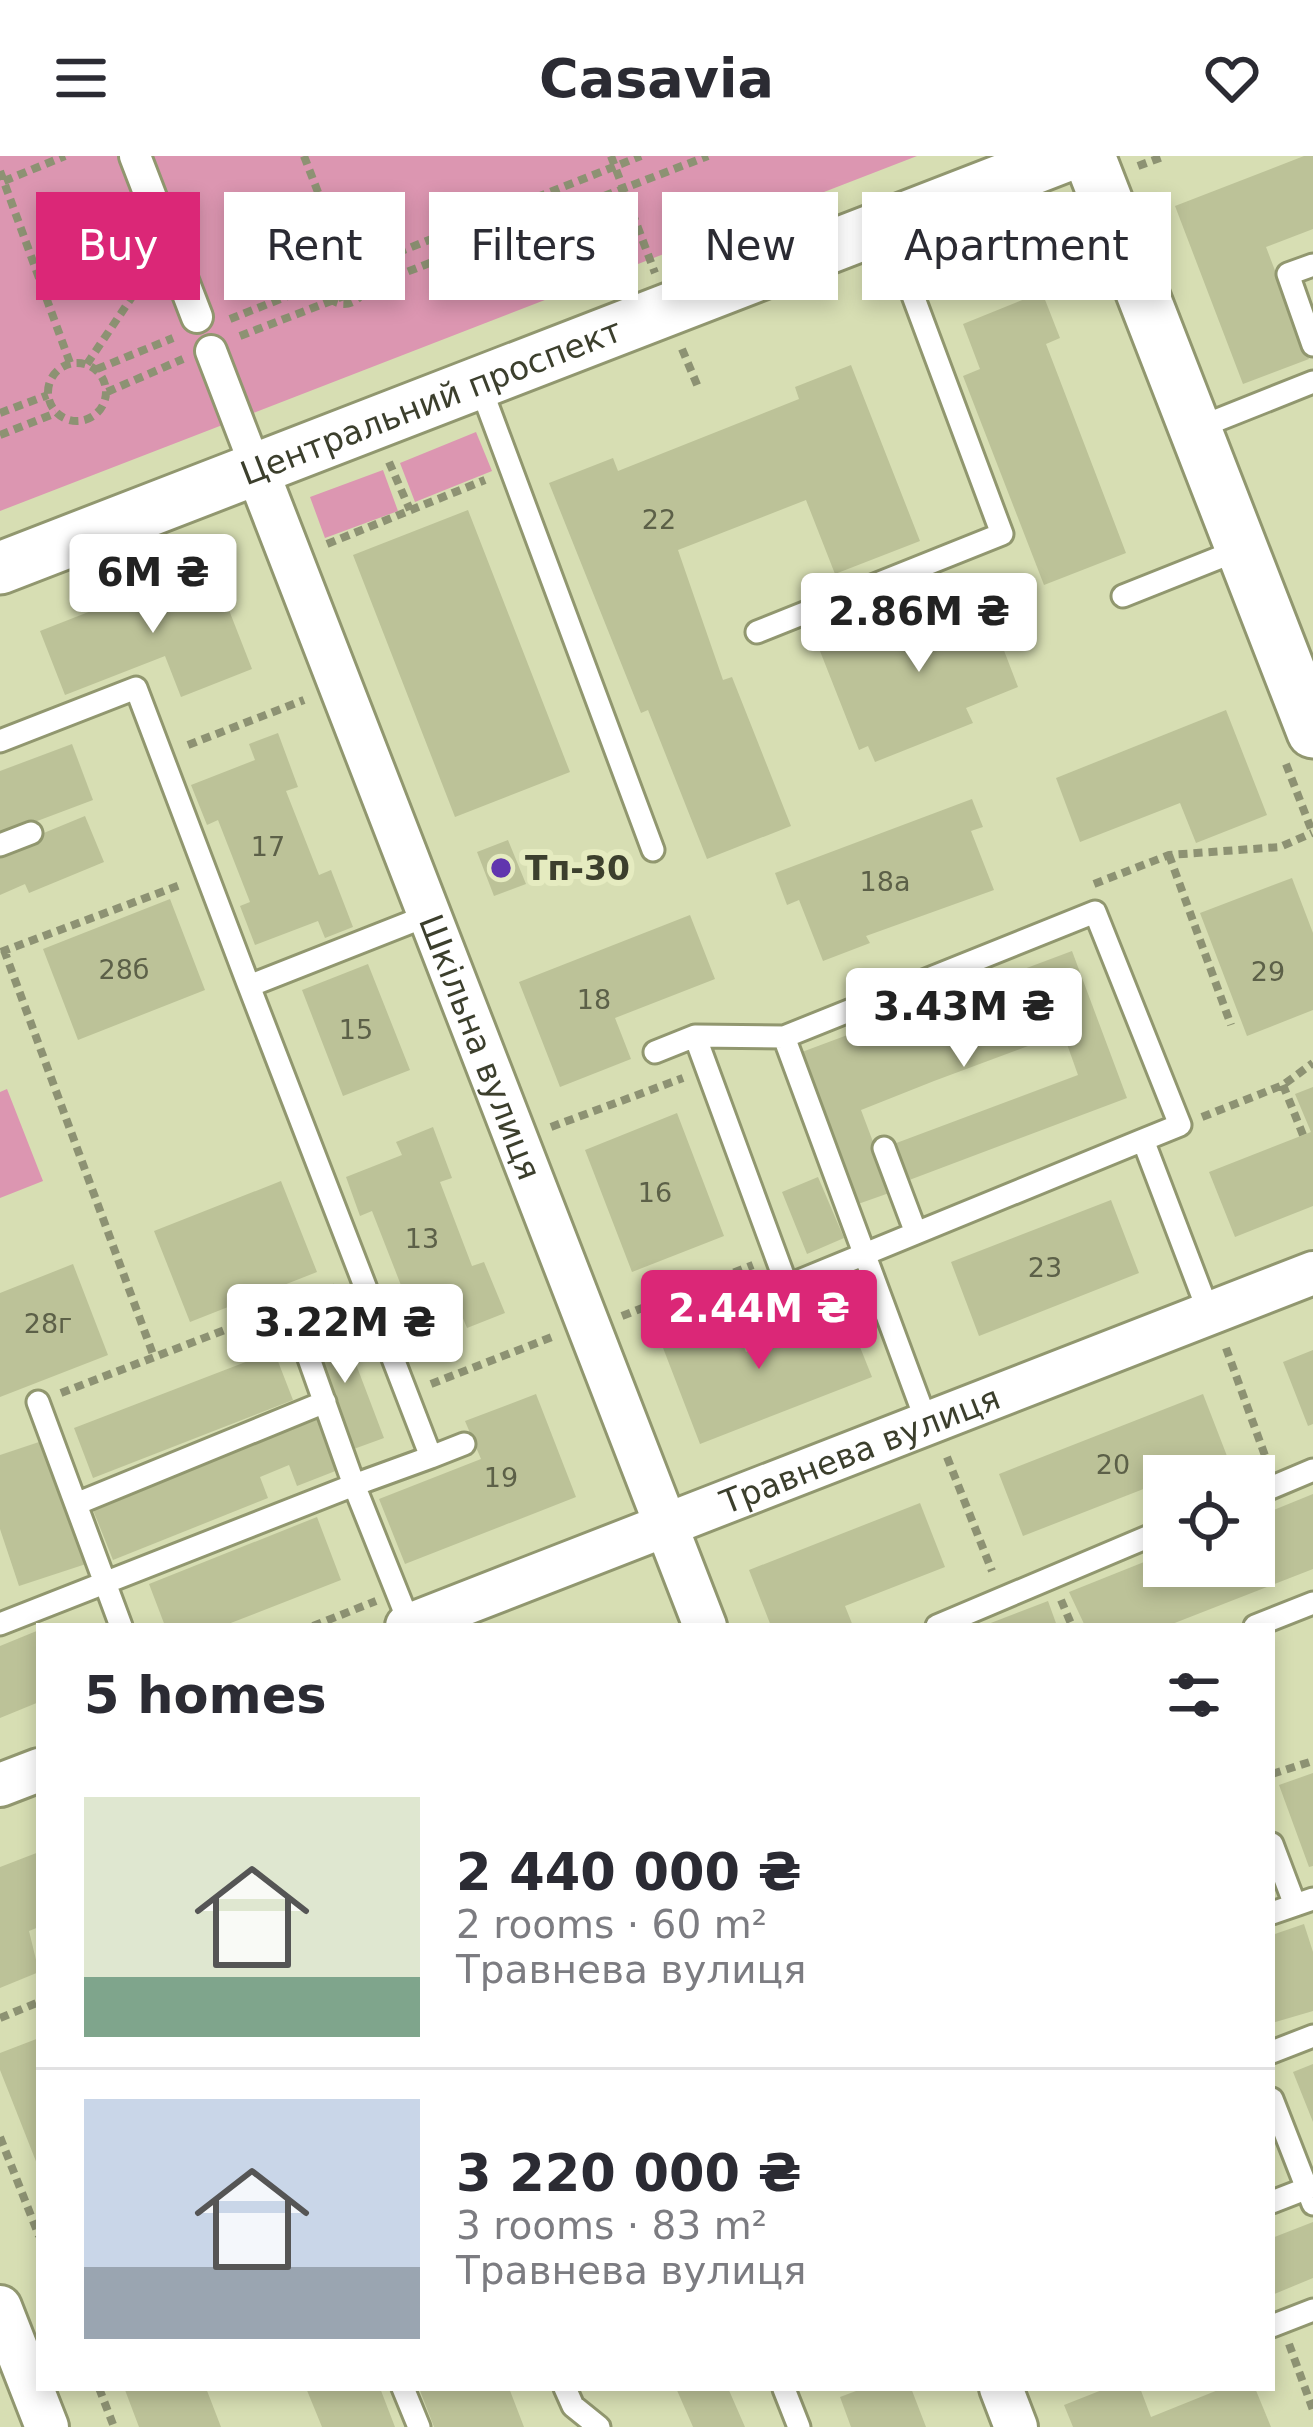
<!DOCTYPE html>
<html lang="en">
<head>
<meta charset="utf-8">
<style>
  body { margin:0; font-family:"DejaVu Sans",sans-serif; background:#f7f7f7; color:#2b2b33; height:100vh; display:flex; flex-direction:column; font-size:45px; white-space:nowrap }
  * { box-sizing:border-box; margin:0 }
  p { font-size:39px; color:#7c7c81 }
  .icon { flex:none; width:66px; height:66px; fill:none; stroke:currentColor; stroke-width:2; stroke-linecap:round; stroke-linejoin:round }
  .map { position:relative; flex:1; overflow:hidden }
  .side { position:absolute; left:36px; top:1467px; width:1239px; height:768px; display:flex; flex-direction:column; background:#fff; border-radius:0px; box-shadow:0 6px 18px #0003 }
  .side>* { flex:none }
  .guide { position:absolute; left:36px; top:36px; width:1242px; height:108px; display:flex; gap:24px }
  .fabs { position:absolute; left:1143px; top:1299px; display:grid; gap:24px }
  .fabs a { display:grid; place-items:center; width:132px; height:132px; border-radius:0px; background:#fff; box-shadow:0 6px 18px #0003; font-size:60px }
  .price { position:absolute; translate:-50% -102px; padding:0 27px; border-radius:12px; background:#fff; color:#222; font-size:39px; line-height:78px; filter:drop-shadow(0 3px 6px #0008) }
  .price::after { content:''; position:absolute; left:50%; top:72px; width:36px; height:27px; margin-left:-18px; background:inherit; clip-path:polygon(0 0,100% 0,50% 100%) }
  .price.selected { background:#db2777; color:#fff }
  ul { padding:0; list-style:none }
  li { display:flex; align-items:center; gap:36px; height:300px; padding:0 48px }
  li+li { border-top:3px solid #e1e1e2 }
  li span { display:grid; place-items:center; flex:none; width:336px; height:240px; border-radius:0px; color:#555 }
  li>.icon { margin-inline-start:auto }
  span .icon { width:144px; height:144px; fill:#fffc; stroke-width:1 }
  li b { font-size:51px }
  h2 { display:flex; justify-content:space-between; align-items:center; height:144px; padding:0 48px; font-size:51px }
  .chip { padding:0 42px; border-radius:0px; background:#fff; box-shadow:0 6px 18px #0003; font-size:42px; line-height:108px }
  .chip.selected { background:#db2777; color:#fff }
  header { display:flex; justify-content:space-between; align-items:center; height:156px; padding:0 48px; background:#fff; font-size:54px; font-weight:800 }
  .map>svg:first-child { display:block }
</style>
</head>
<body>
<header><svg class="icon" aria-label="menu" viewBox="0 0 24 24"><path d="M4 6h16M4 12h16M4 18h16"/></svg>Casavia<svg class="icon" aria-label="heart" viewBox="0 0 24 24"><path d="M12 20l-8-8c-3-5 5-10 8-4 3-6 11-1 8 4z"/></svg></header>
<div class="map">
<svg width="1313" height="2271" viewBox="0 0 1313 2271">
  <rect width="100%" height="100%" fill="#d7deb3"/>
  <path fill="#dc96b1" d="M0,0H917L0,355Z
    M476,276L492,315L415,346L400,307Z
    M383,314L398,355L325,382L310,341Z
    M7,933L43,1025L0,1042V936Z"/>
  <path fill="#bcc298" d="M1304,0H1313V73L1266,91L1309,203L1243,228L1175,50Z
    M1042,136L1060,182L1046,188L1126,397L1044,429L963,220L980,213L963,168Z
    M851,209L920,385L835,418L806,344L678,394L723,524L732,521L791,670L707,703L648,554L641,557L549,327L613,302L618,315L799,243L795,231Z
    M468,354L570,616L455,661L353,399Z
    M211,408L252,513L181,541L165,500L65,539L40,475Z
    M980,432L1018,531L966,552L973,567L875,606L868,590L859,594L820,495Z
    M1226,554L1267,659L1196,687L1180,647L1080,686L1056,622Z
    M278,577L298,631L286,635L319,719L331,714L353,771L325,782L318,765L255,789L240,750L250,746L218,664L207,669L191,629L255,604L249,588Z
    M72,588L93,644L0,679V615Z
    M972,643L983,671L971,675L994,734L866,780L870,787L823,805L799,744L787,749L775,717Z
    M85,660L104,706L29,737L25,728L0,739V695Z
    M508,684L526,728L494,740L477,696Z
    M1292,722L1313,777V854L1247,880L1200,757Z
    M170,743L205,834L78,884L43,793Z
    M690,759L715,823L615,862L631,903L560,931L519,826Z
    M1072,795L1127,942L904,1026L891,989L1078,919L1063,877L934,925L861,954L892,1036L858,1048L802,896Z
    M368,808L410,914L343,940L302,834Z
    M1313,931V1050L1235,1081L1209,1016L1311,976L1295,938Z
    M677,957L724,1080L632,1116L585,994Z
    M433,971L452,1022L440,1026L472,1110L484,1106L505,1157L467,1172L462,1160L410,1180L395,1141L404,1137L372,1055L360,1060L346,1021L402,999L396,986Z
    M818,1021L844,1082L807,1098L782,1036Z
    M281,1025L317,1116L190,1166L154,1075Z
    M1111,1044L1139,1117L979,1180L951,1106Z
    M73,1108L108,1199L0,1241V1137Z
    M730,1156L746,1196L846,1156L872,1221L700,1288L660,1184Z
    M340,1166L384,1282L351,1294L307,1178Z
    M1313,1194V1268L1308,1270L1283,1206Z
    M274,1195L293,1244L93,1322L74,1272Z
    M536,1238L576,1341L405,1408L379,1343L481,1303L465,1265Z
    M1203,1238L1227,1300L1164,1320V1325L1023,1380L999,1318Z
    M316,1258L338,1314L297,1330L289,1309L260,1321L268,1342L113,1404L91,1349Z
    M45,1284L86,1408L19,1430L0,1373V1299Z
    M1313,1338V1413L1167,1470H1085L1069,1436L1164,1398V1410H1254V1362Z
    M920,1347L945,1411L845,1450L853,1470H771L749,1414Z
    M317,1361L341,1424L223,1470H165L149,1428Z
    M1048,1445L1057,1470H983Z
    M39,1474V1546L0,1562V1490Z
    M1313,1617V1710L1309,1711L1279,1629Z
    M39,1696V1771L29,1775L39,1816L0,1832V1711Z
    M1304,1768L1313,1796V1855L1272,1867V1779Z
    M39,1882V2013L0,1914V1897Z
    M1313,1908V1966L1293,1916Z
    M1313,2066V2122L1272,2139V2082Z
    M131,2232H206L221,2271H139L125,2234Z
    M306,2232H380L395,2271H322Z
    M419,2232H509L524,2271H434Z
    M676,2232H728L745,2271H693Z
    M864,2232H911L926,2271H851L840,2241Z
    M1107,2232H1140L1151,2261L1223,2232H1255L1271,2271H1073L1064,2249Z"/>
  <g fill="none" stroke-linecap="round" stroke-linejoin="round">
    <defs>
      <path id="service" d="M1313,109L1288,118L1313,189
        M479,227L653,694
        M1195,273L1313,226
        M1123,440L1241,393
        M757,476L1002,378L887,70
        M0,585L136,532L249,830
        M0,689L31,677
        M695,880L787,1130L1143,984
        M784,881L927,1267
        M655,896L695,880L784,881L1095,756L1180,969L1143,984L1209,1157
        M884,992L916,1077
        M38,1246L121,1470
        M431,1301L464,1288
        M1254,1339L1313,1314
        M76,1348L325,1246
        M0,1468L354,1329L302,1183
        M410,1469L354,1329L431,1301L249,830L429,759
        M937,1470L1164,1374
        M1255,1470L1313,1447
        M1272,1688L1295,1749
        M1272,1757L1313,1743
        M1272,1896L1313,1880
        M1272,1943L1313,2048
        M1272,2046L1313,2030
        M1272,2170L1313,2154
        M403,2232L419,2271
        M565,2232L573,2250L599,2271
        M784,2233L799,2271"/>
      <path id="pedestrian" d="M135,0L197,161
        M211,195L256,312"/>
      <g id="minor">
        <path id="s1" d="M256,312L705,1470"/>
        <path id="s2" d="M407,1470L1313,1117"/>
        <path d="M0,1629L39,1614"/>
        <path d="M0,2151L47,2271"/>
        <path d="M1001,2232L1016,2271"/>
      </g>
      <g id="tertiary">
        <path d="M1089,0L1313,576"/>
        <path id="s3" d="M0,412L1065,0"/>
      </g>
    </defs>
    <use href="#service" stroke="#91976f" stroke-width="27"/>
    <use href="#pedestrian" stroke="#91976f" stroke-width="36"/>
    <use href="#minor" stroke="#91976f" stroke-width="48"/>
    <use href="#tertiary" stroke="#91976f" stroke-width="57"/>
    <path stroke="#8d9273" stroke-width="8" stroke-dasharray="9 6" stroke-linecap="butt" d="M304,0L345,106
      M611,0L655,117
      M1138,10L1165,0
      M0,15L70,207
      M4,25L65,0
      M323 127a21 21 0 1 1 42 0a21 21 0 1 1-42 0Z
      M230,163L641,0
      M240,180L708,0
      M682,193L698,231
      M48 236a29 29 0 1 1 58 0a29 29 0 1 1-58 0Z
      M87,208L148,117
      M97,213L173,182
      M107,236L183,203
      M0,257L48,239
      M0,279L56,257
      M389,306L410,354
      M327,388L485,324
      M188,589L304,544
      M1286,608L1313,678
      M1169,699L1231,869
      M1094,728L1169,699L1280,691L1312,677
      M4,794L154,1201
      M1,796L183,728
      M1283,929L1303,979
      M1202,961L1283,929L1313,907
      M551,971L683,922
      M622,1160L753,1109
      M1226,1192L1268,1308
      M431,1228L552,1181
      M61,1237L339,1130
      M947,1301L992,1415
      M1061,1444L1072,1470
      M313,1470L376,1445
      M1272,1618L1313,1605
      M0,1862L39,1846
      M0,1981L39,2080
      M1289,2188L1313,2254
      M99,2232L114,2271"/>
    <use href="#service" stroke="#fff" stroke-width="21"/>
    <use href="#pedestrian" stroke="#fff" stroke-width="30"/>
    <use href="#minor" stroke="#fff" stroke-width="42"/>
    <use href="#tertiary" stroke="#fff" stroke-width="51"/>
  </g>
  <circle fill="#6136ae" stroke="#e5ebc0" stroke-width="4.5" cx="501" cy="712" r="12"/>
  <g text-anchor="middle" stroke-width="12" stroke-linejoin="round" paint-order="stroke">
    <g font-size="27" fill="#5c6048">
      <text x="659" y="373">22</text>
      <text x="268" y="700">17</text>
      <text x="885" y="735">18а</text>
      <text x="124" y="823">28б</text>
      <text x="1268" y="825">29</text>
      <text x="594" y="853">18</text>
      <text x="356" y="883">15</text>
      <text x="655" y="1046">16</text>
      <text x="422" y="1092">13</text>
      <text x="1045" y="1121">23</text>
      <text x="48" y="1177">28г</text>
      <text x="1113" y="1318">20</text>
      <text x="501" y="1331">19</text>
    </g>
    <g font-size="33" fill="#3c3f2d" stroke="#e5ebc0">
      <text dy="12" stroke="none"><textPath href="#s3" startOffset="462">Центральний проспект</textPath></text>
      <text dy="12" stroke="none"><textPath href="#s1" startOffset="621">Шкільна вулиця</textPath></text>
      <text dy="12" stroke="none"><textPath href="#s2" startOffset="486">Травнева вулиця</textPath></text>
    </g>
    <g font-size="33" font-weight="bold" fill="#3c3f2d" stroke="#e5ebc0" text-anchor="start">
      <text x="525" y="724">Тп-30</text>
    </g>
  </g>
</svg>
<div class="fabs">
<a><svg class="icon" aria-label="locate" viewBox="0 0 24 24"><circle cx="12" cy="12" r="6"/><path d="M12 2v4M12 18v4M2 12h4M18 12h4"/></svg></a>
</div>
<b class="price" style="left:153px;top:480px">6M ₴</b>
<b class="price" style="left:919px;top:519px">2.86M ₴</b>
<b class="price" style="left:964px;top:914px">3.43M ₴</b>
<b class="price selected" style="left:759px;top:1216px">2.44M ₴</b>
<b class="price" style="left:345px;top:1230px">3.22M ₴</b>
<div class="guide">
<a class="chip selected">Buy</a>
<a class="chip">Rent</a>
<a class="chip">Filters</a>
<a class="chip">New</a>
<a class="chip">Apartment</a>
</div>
<section class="side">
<h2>5 homes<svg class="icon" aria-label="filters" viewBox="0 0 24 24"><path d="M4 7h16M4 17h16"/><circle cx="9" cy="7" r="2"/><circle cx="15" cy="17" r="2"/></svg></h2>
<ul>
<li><span style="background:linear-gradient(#dfe7d0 75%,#7fa58c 0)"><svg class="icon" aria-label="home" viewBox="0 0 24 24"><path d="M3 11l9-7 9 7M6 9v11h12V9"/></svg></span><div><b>2 440 000 ₴</b><p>2 rooms · 60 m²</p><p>Травнева вулиця</p></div></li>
<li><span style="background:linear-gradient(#c9d6e8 70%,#9aa5b1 0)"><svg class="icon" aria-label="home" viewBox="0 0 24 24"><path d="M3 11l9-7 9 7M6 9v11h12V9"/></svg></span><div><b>3 220 000 ₴</b><p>3 rooms · 83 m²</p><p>Травнева вулиця</p></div></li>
</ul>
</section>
</div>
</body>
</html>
